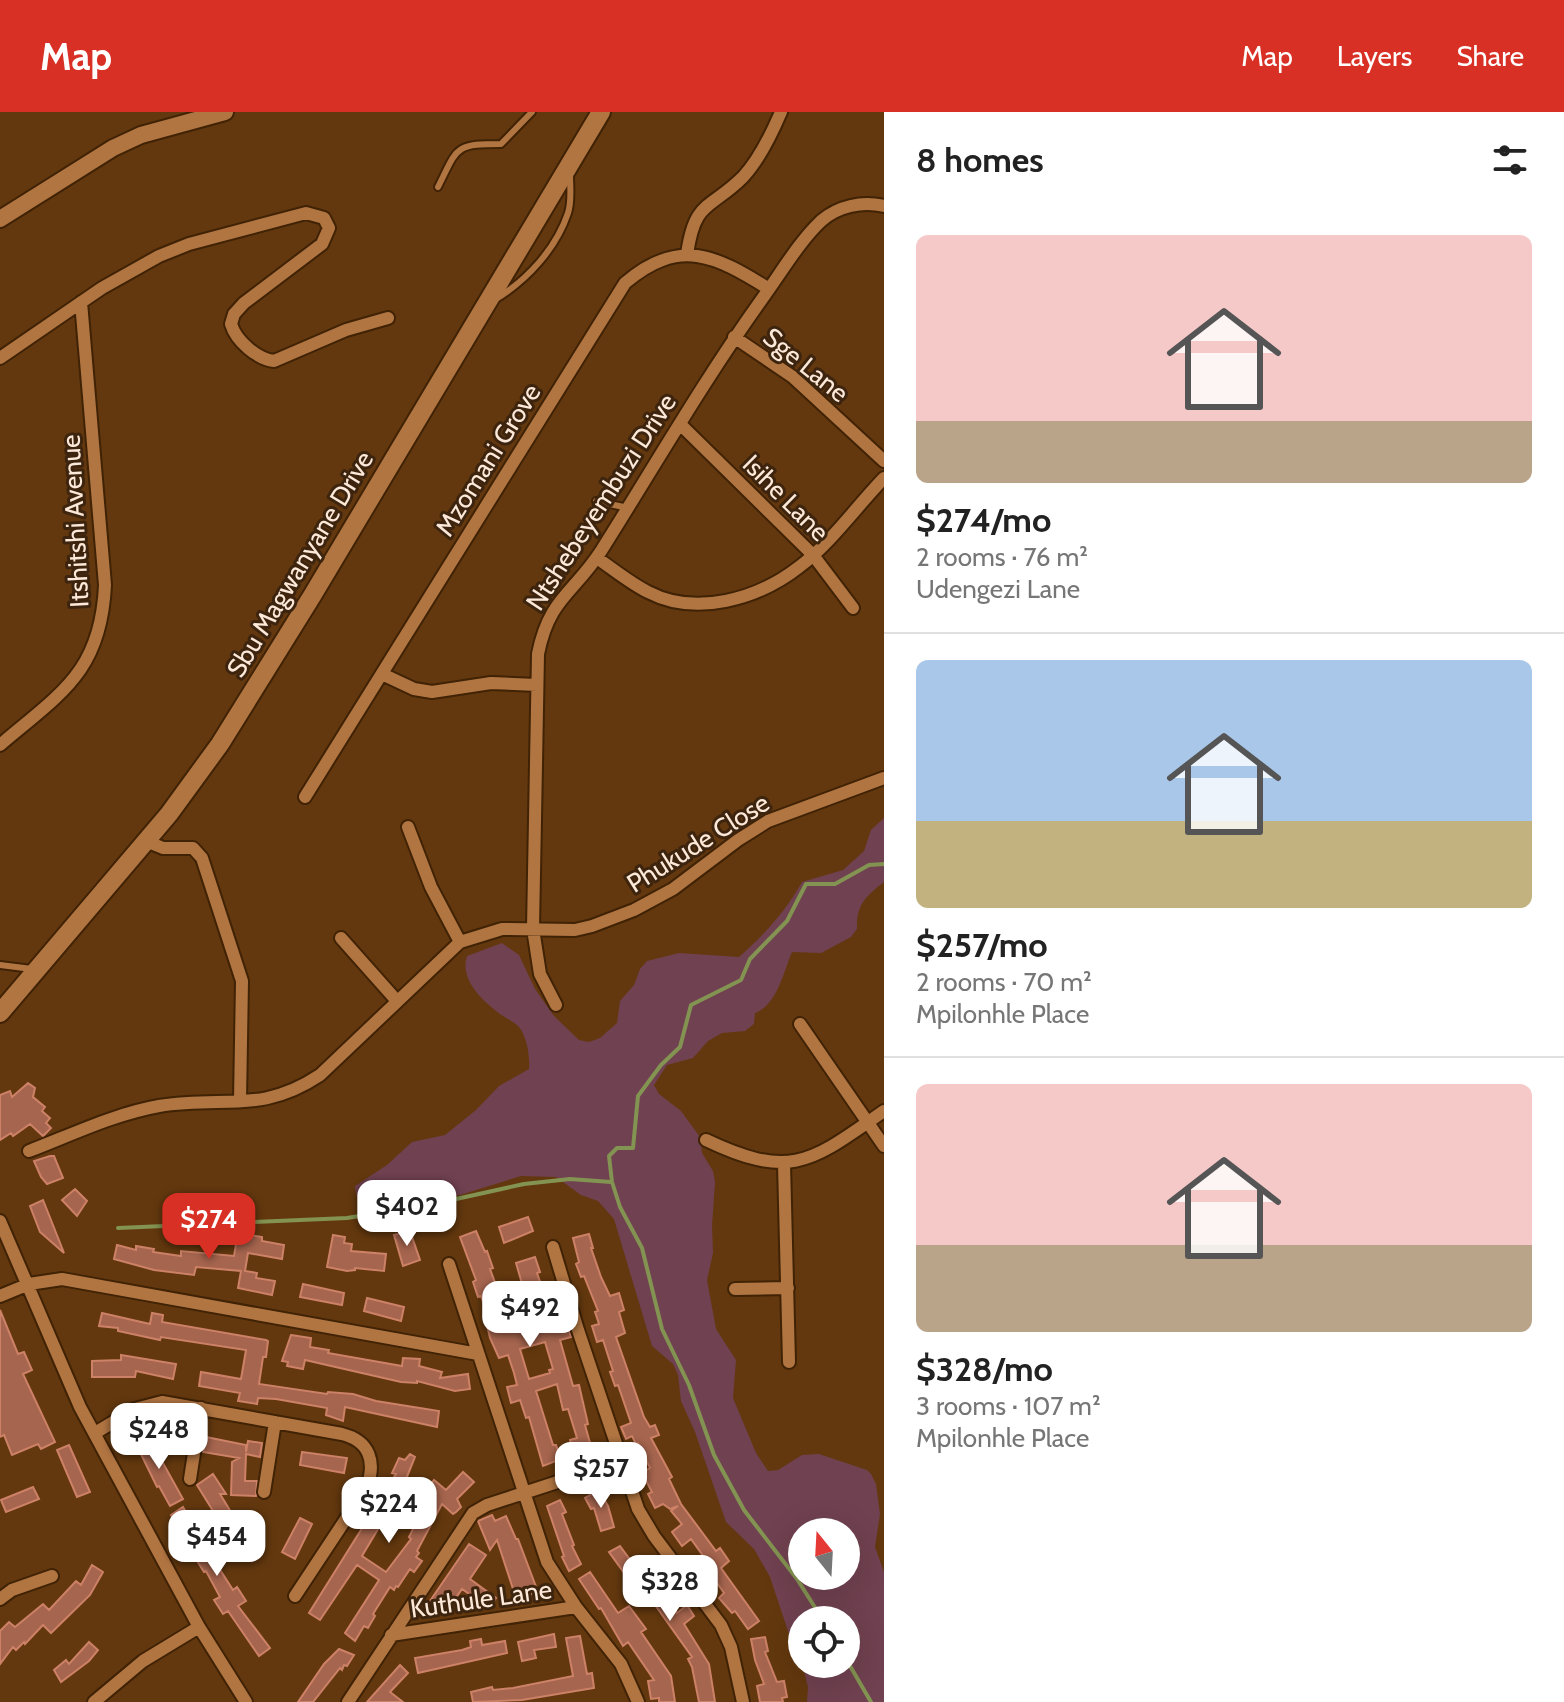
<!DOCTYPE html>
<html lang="en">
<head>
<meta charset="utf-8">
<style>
  body { margin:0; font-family:Cabin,sans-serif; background:#f2f2f2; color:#222; height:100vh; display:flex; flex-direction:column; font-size:30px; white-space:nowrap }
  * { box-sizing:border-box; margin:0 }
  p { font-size:26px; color:#767676 }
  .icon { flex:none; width:44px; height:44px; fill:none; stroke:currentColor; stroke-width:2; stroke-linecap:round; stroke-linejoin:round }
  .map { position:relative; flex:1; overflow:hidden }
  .panel { display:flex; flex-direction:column; background:#fff; width:680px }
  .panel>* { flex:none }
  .needle { width:52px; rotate:342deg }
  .buttons { position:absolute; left:788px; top:1406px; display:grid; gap:16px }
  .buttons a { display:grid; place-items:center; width:72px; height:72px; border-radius:50%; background:#fff; box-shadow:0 8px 32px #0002; font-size:40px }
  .price { position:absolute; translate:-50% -68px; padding:0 18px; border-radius:16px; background:#fff; color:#222; font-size:26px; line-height:52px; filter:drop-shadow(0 2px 4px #0008) }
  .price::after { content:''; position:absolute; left:50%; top:48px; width:24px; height:18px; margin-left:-12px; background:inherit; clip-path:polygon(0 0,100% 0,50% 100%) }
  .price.active { background:#d93025; color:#fff }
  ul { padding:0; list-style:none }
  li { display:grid; align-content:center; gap:16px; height:424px; padding:0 32px }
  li+li { border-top:2px solid #e0e0e0 }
  li span { display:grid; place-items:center; height:248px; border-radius:12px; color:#555 }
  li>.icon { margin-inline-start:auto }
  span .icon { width:144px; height:144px; fill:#fffc; stroke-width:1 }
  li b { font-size:34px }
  h2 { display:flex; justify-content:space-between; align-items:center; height:96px; padding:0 32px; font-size:34px }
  header { display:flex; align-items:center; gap:48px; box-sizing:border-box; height:112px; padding:0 40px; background:#d93025; color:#fff }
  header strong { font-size:38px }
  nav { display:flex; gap:44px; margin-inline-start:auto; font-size:28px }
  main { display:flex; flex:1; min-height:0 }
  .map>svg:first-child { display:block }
</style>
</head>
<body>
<header>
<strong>Map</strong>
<nav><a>Map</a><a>Layers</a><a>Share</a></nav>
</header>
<main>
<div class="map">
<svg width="884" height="1590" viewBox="0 0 884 1590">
  <rect width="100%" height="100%" fill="#63380e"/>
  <path fill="#704150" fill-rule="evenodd" d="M884,706V770C866,784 856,793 857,817L851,825L821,841L792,840C783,861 777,893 755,901L754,912L745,919L722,921L708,929L693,946L667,953L654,973L659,982L681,999L700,1025L702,1041L713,1059L715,1070L712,1114L713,1141L707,1168L716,1217L736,1248L733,1286L756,1341L768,1359L778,1358L802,1343L819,1342L867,1358L871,1362L876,1372L880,1402L875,1435L884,1460V1590H807L808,1575L802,1552H846V1508H802V1552L791,1528L770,1465L754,1437L726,1410L695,1320L681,1289L678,1263L673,1252L652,1234L614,1107L598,1089L581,1083L556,1065L521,1064L460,1083L415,1086L368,1096C360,1093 355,1082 355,1074L387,1053L412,1030L445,1023L476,998L499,974L529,957C530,944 527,925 519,915C516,911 508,907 503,904C485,891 459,869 467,844L502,831L519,843L535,877L554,904L579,928L589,930L600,926L617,911L620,889L634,873L640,857L647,849L679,841L739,845C764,823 786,799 802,770L843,758L864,739L871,718ZM802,1420H846V1464H802Z"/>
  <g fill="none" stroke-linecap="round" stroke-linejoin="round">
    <path stroke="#839351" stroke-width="4" d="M118,1116L347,1106L438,1091L524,1072L570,1067L611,1070
      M823,1508L797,1467L744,1398L714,1343L689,1273L662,1217L642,1136L620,1095L612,1070L609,1044L617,1036H633L638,984L661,953L680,935L691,893L741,868L750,847L787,809L806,772H835L869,753L884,752
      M846,1547L871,1590"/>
  </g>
  <path fill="#a6654e" stroke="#cd8167" stroke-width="2" fill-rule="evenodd" d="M28,971L35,976L33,985L45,995L42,999L50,1006L46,1011L51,1016L43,1024L30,1012L13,1024L11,1021L0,1028V983L10,979L12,985Z
    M50,1044H54L63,1066L47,1072L41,1065L34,1049Z
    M75,1077L87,1089L77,1104L62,1088Z
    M43,1088L51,1108L64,1141L40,1120L30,1094Z
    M528,1105L533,1119L504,1131L499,1115Z
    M410,1119L420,1148L403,1154L394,1123Z
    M476,1119L485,1140L487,1139L493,1156L490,1157L507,1203L529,1196L516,1151L535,1145L540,1160L537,1161L553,1207L564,1203L571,1225L560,1228L573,1274L579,1273L588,1312L585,1313L592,1338L573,1344L570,1328L577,1326L568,1297L563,1298L557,1272L536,1279L553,1333H556L561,1347L543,1354L529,1305L526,1306L520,1288L511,1291L507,1275L517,1273L514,1261L508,1243L499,1246L490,1226L487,1213L491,1212L481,1184L478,1185L473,1170L476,1168L460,1125ZM545,1230L553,1257L549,1258L550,1261L529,1267L520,1237Z
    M238,1121L262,1125V1129L284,1133L282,1147L248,1141L245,1159L257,1161L256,1166L275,1169L272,1183L238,1176L241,1159L196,1155L194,1163L154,1158L114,1147L117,1133L136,1138V1134L154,1137L153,1140L181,1144V1139L234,1144Z
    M589,1122L593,1136H591L601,1165L610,1184L619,1181L624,1198L619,1200L625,1221L616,1225L644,1305L650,1315L655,1313L659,1323L651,1326L672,1365L669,1367L681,1392L716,1439L720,1436L729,1449L721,1456L759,1509L748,1517L735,1499L732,1501L719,1486L724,1481L703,1451L706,1448L691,1427L682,1434L672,1420L682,1412L671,1399L678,1394L670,1397L663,1392L655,1396L648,1382L652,1380L642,1361L650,1356L638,1331L636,1332L632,1324L626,1327L621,1315L631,1311L618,1273L615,1274L610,1260L613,1259L603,1228L597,1230L592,1214L599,1212L595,1200L598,1199L584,1164L581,1165L576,1152L579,1150L573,1126Z
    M333,1123L345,1125L344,1131L352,1132L351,1139L386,1142L384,1159L355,1156V1158L347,1159L327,1155Z
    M303,1172L344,1181L342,1193L300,1185Z
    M367,1186L404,1195L401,1209L364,1199Z
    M0,1198L18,1242L24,1240L32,1258L23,1262L55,1330L41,1337L38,1332L12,1343L4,1323L0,1325Z
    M102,1201L150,1212L152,1201L163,1203L162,1210L266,1228L268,1229L266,1245H263L259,1272L327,1282L328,1280L353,1282L376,1289L439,1299L437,1315L345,1295L343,1309L326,1303L327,1296L276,1287L258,1286L257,1292L238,1289L240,1281L199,1274L201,1260L241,1267L246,1238L161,1225L160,1228L118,1219V1216L99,1214Z
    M291,1223L311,1226L310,1235L329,1238L328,1241L402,1254L403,1246L420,1247L419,1254L442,1260L440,1266L468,1262L470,1277L455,1279L417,1269V1271L401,1270L305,1248L303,1257L287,1254L288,1250L282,1249Z
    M121,1243L176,1252L173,1267L136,1259L135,1265H92V1249L121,1248Z
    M148,1324L183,1387L170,1394L159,1374L157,1375L135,1330Z
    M206,1325L246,1333V1340L248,1329L262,1331L260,1345L246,1342L245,1369H257L256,1384L231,1383L232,1350L239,1346L203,1340Z
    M69,1333L90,1380L77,1385L57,1338Z
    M302,1340L347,1346L344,1361L300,1353Z
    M410,1342L415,1345L402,1377L362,1444L386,1460L411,1427L409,1425L428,1387L422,1383L434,1368L446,1378L463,1360L474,1370L457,1387L461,1395L456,1400L453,1402L442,1392L417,1439L419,1441L416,1445L422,1449L414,1460L410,1457L398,1475L396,1474L394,1478L390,1475L373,1502L375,1504L368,1516L364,1514L355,1529L345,1521L379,1468L357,1453L320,1508L309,1501L396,1362L392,1361L399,1346L405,1348Z
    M213,1362L226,1382H220L231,1400L218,1407L197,1373Z
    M33,1375L39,1387L6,1400L1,1388Z
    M599,1378L608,1394L614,1415L601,1419L594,1396L591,1397L585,1386Z
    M560,1388L566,1400L562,1402L574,1433L572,1434L581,1452L569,1459L562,1445L564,1444L547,1394Z
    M183,1395L197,1419L205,1415L213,1430L205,1434L233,1478L237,1475L246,1489L238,1494L270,1536L259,1544L228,1499L223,1502L214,1488L220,1485L206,1459L204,1460L189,1436L184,1439L178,1429L185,1426L171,1403Z
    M492,1403L495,1409L506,1404L516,1427H518L538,1480L519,1486L517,1479L514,1480L497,1428L490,1438L478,1409Z
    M300,1406L312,1412L295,1447L282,1440Z
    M469,1432L486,1443L470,1467L496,1486L489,1496L462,1477L446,1500L430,1489Z
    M620,1434L645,1468L647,1466L651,1470L654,1468L677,1501L687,1493L694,1504L684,1512L709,1552L715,1590H699L692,1555L688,1547L692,1545L650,1486L643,1492L632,1479L635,1476L609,1440Z
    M92,1453L103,1460L90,1483L51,1521L43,1513L25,1532L24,1530L16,1538L13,1535L0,1552V1519L9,1510L15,1515L43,1492L49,1498L76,1469L81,1473Z
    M590,1460L618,1501L629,1494L646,1517L641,1520L671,1564L675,1590H659V1586L651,1587L648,1569L654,1568L628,1530L623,1534L601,1496L599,1497L579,1467Z
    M554,1522L556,1535L534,1538L536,1546L522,1549L518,1530Z
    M580,1524L587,1562L592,1561L594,1576L522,1588L473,1590L471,1580L492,1575L493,1578L513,1576L573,1564L566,1526Z
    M765,1525L768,1539L765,1540L777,1570L784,1569L787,1585L782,1586L783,1590H760L757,1574L764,1572L755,1548L751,1527Z
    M481,1527L482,1533L505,1529L507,1541L418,1561L415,1546L462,1538L471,1535L470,1529Z
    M89,1530L98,1538L89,1549L61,1570L54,1558L66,1548L69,1552Z
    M339,1537L354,1543L347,1554L344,1553L342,1558L340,1556L313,1590H298L324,1552Z
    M400,1553L408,1561L390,1580L403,1590H367Z"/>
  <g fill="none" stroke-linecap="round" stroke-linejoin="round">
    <defs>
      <path id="service" d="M438,75C458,35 454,32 501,32L532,0
        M496,187C527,168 556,137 568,101C572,89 570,75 570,63
        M596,389L628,396
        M0,853L32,857"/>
      <path id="minor" d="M687,142C695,87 710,98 743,65C759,48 772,21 781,0
        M734,225L793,265L884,349
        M0,246L102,176L159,144L189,132L306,101L324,106L329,116L322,132L244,191L234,202L231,212C236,229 257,247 274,249L346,218L388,206
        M680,312L813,443L853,496
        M597,446C613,457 630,471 648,480C696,505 758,487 799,455C830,432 857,394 884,366
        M382,562L414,577L432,580L491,571L537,573
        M0,633C61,581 101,560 105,473L81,190
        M305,685L625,171C679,125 715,143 769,177
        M408,715L431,775L460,830
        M146,729L163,736H193L202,746L242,869L240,989
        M341,826L397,889
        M556,893L540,862L533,817L538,542C549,486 574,481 601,439C654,355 704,268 762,187C781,161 798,131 821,109C838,94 862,89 884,94
        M800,912L884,1034
        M706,1028C792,1069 812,1049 884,999
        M29,1039C71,1023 114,1002 159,994C223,983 260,1003 320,963L460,830L502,817L575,818L592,814L634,798L673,777L738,728L768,709L884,666
        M784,1052L789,1250
        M0,1109L80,1295L199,1515L246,1590
        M553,1135L578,1218L638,1397L654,1424L721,1513L731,1535L743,1590
        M449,1152L547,1450L576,1495L621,1552L638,1590
        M735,1177L788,1176
        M0,1184L29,1172L62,1167L478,1242
        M95,1321L135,1297L162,1290L342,1322C370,1329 376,1350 367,1375L295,1484
        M190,1367L201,1296
        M264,1380L275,1310
        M0,1487L12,1478L52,1464
        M391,1523L576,1495
        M94,1590L143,1549L199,1515
        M348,1590L473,1401L487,1393L622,1349"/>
      <path id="tertiary" d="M0,107L113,36L141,23L225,0"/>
      <path id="secondary" d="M0,901L169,702L220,632L312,484L601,0"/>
    </defs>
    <use href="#service" stroke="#402205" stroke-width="10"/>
    <use href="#minor" stroke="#402205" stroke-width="16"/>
    <use href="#tertiary" stroke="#402205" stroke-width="20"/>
    <use href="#secondary" stroke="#402205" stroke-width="22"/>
    <use href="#service" stroke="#b17542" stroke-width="6"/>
    <use href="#minor" stroke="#b17542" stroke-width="12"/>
    <use href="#tertiary" stroke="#b17542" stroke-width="16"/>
    <use href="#secondary" stroke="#b17542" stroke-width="18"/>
  </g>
  <g text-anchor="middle" stroke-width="6" stroke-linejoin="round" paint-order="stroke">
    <g font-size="26" fill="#fde9d9" stroke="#3d240e">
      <text transform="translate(806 253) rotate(39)" y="9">Sge Lane</text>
      <text transform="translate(488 348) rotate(-58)" y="9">Mzomani Grove</text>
      <text transform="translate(786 386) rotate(45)" y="9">Isihe Lane</text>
      <text transform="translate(601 390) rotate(-57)" y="9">Ntshebeyembuzi Drive</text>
      <text transform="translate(75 409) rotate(-93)" y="9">Itshitshi Avenue</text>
      <text transform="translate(300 452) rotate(-59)" y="9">Sbu Magwanyane Drive</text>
      <text transform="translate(698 731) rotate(-32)" y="9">Phukude Close</text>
      <text transform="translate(481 1487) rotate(-8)" y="9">Kuthule Lane</text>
    </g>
  </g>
</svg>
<div class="buttons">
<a><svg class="needle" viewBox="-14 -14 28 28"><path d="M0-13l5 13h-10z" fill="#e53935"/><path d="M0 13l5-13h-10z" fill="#767676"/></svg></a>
<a><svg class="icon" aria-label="locate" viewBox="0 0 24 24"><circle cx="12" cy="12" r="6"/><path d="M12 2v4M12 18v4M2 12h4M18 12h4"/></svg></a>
</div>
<b class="price" style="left:407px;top:1136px">$402</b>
<b class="price active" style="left:209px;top:1149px">$274</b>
<b class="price" style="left:530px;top:1237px">$492</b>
<b class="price" style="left:159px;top:1359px">$248</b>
<b class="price" style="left:601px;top:1398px">$257</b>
<b class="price" style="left:389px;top:1433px">$224</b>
<b class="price" style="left:217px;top:1466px">$454</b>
<b class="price" style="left:670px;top:1511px">$328</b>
</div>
<section class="panel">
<h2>8 homes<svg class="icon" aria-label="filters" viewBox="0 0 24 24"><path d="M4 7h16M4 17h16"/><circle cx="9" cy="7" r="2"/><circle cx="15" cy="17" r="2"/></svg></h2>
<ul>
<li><span style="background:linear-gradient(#f6c9c9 75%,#b9a48a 0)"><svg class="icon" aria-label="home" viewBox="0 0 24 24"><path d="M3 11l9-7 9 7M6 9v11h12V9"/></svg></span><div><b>$274/mo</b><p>2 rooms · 76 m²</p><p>Udengezi Lane</p></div></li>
<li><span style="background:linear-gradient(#a9c7e8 65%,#c2b280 0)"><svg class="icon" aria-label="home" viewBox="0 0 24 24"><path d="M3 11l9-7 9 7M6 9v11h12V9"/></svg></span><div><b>$257/mo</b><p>2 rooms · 70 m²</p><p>Mpilonhle Place</p></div></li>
<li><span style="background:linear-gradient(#f6c9c9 65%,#b9a48a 0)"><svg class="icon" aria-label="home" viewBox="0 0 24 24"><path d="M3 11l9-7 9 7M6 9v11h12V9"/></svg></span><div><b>$328/mo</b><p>3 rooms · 107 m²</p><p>Mpilonhle Place</p></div></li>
</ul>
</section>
</main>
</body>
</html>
